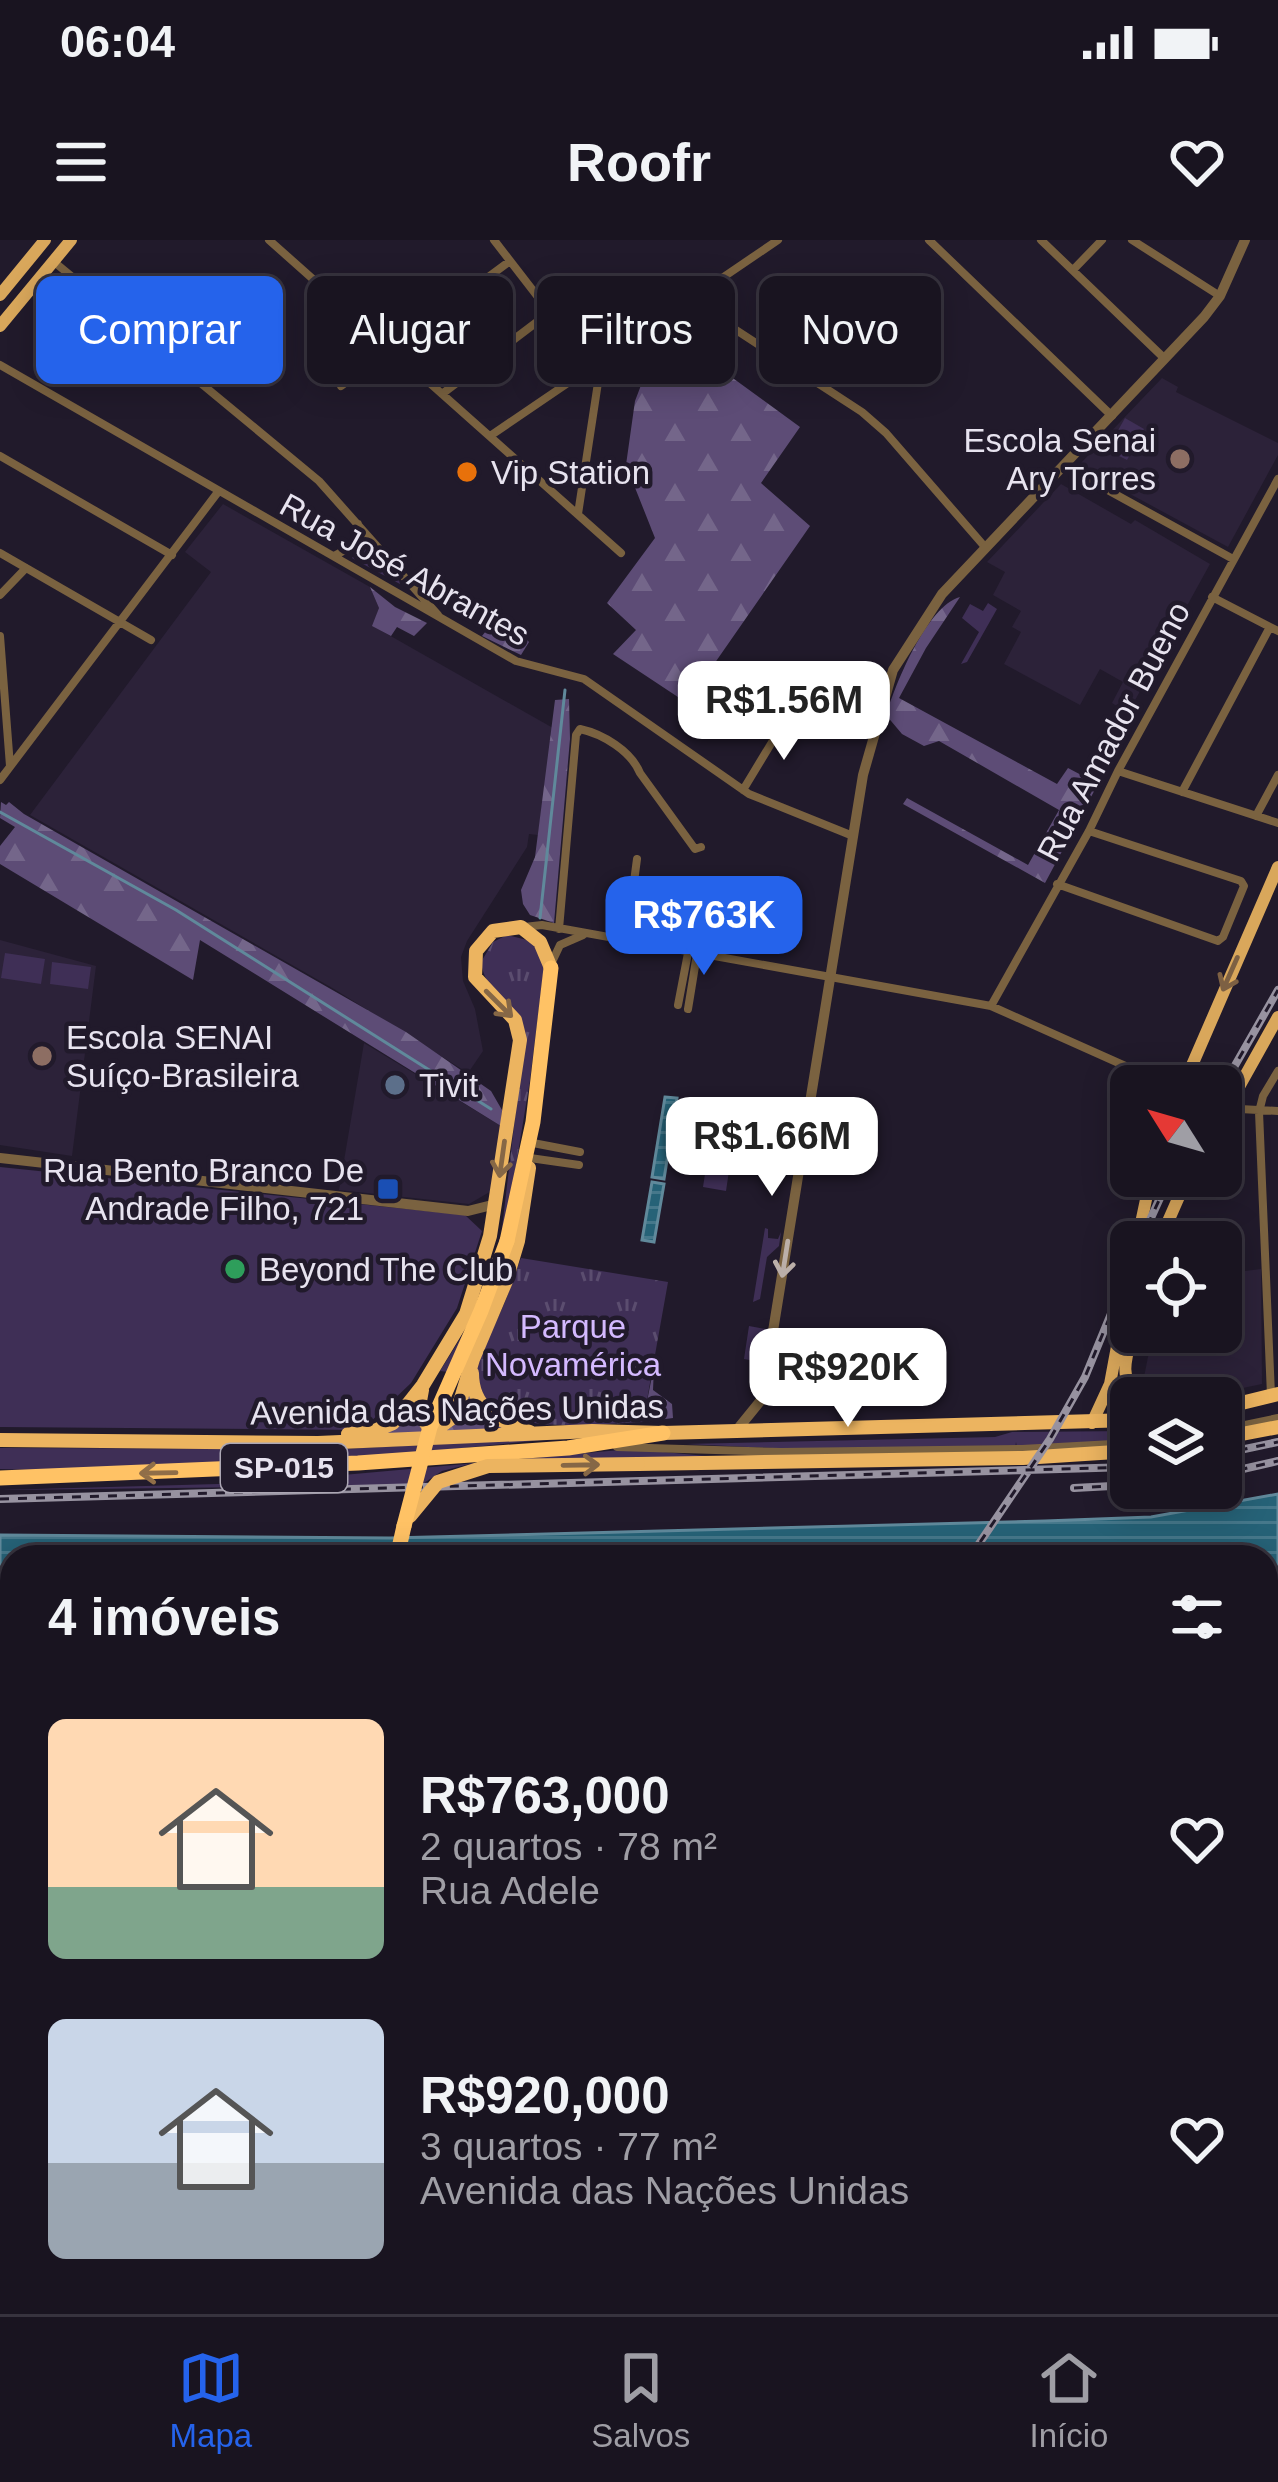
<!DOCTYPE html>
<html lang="pt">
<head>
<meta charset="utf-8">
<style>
  body { margin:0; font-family:Helvetica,sans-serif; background:#26212d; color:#f1f3f6; height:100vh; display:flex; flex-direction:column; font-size:45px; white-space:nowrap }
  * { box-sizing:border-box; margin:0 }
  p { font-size:39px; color:#9f9ea5 }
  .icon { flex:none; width:66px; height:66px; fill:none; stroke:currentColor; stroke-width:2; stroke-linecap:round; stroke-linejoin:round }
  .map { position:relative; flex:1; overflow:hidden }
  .panel { position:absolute; left:0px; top:1305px; width:1278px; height:771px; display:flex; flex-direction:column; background:#191420; border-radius:36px 36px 0 0; box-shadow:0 6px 30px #0003,0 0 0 3px #37333e }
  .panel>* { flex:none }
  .top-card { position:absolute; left:36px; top:36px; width:1206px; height:108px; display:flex; gap:24px }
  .needle { width:78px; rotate:307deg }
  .buttons { position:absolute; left:1110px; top:825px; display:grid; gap:24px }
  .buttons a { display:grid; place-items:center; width:132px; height:132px; border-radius:18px; background:#191420; box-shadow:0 6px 30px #0003,0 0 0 3px #37333e; font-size:60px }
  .price { position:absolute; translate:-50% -102px; padding:0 27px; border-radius:24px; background:#fff; color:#222; font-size:39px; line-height:78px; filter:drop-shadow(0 3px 6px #0008) }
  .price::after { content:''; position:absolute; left:50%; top:72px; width:36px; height:27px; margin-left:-18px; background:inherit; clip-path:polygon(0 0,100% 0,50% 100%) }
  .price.selected { background:#2563eb; color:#fff }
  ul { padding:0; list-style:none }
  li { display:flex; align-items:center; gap:36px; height:300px; padding:0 48px }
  li span { display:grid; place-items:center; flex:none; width:336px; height:240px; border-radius:18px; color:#555 }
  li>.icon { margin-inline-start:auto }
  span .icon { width:144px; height:144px; fill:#fffc; stroke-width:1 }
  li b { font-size:51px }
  h2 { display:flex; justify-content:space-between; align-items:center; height:144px; padding:0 48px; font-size:51px }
  .chip { padding:0 42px; border-radius:18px; background:#191420; box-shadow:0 6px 30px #0003,0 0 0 3px #37333e; font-size:42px; line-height:108px }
  .chip.selected { background:#2563eb; color:#fff }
  .status { display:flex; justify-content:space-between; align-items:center; height:84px; padding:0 60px; background:#191420; direction:ltr }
  .status svg { height:33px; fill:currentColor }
  header { display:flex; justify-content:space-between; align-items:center; height:156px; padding:0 48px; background:#191420; font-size:54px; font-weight:700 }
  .menu { display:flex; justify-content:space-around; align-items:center; height:168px; border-top:3px solid #37333e; background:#191420; font-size:33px; color:#9f9ea5 }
  .menu a { display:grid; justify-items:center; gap:6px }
  .menu .selected { color:#2563eb }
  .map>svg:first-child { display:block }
</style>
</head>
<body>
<div class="status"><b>06:04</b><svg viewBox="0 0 49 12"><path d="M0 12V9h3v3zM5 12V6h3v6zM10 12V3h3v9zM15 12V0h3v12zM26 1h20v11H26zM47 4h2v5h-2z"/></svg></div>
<header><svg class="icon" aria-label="menu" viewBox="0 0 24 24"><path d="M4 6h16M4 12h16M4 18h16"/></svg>Roofr<svg class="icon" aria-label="heart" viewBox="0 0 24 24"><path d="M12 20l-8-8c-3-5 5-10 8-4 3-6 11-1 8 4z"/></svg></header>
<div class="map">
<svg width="1278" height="2074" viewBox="0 0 1278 2074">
  <defs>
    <pattern id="forest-firs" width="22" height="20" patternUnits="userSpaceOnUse" patternTransform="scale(3)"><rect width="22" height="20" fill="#5d4c76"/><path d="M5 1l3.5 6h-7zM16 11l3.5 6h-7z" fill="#74668a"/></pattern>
    <pattern id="park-tufts" width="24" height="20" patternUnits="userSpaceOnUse" patternTransform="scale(3)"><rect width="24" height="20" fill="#3f2f56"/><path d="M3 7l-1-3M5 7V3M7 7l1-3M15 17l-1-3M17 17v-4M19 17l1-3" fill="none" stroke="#5b4d6f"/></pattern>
    <pattern id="water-rules" width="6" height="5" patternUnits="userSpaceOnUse" patternTransform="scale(3)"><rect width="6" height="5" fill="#266277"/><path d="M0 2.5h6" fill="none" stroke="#46788b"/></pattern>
  </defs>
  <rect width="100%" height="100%" fill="#211a2b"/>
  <path fill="#2c2239" d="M1162,138L1178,147L1176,152L1278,203V215L1228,307L1082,228L1081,223Z
    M1061,244L1131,284L1135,280L1210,324L1128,473L1112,463L1123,442L1100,429L1080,465L1004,424L1021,392L1012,387L1021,371L993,355L1005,332L987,322Z
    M223,264L370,347L379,368L373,386L553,488L538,595L529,594L527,607L467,701L461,717L463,741L475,769L483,811L468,833L334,749L30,575L211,332L185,312Z
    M0,700L96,726L72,916L0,905Z
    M364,803L501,886L493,950L469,964L339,950Z
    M1261,1029L1262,1144L1195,1158H1163L1150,1152L1143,1142L1153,1092H1221V1034Z
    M0,1529L12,1532V1645L0,1636Z
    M685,2064H947L955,2074H692Z"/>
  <path fill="#3f2f56" d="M1125,178L1144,189L1127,220L1107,210Z
    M988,363L997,369L967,422L961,424L979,392L962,378L970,364L983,371Z
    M5,713L45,719L41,744L1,738Z
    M52,722L91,727L88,749L50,744Z
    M710,901L733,904L726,951L703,947Z
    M0,927L465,975L482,991L457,1068L411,1143L362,1190L0,1187Z
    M765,988L768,989V998L778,999L781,992L779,1006L767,1017L760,1059L753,1062Z
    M749,1086L766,1089L760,1122L744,1119Z
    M1131,1191V1202L1017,1208L1016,1202L1015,1209L835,1211L686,1204L995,1197L1012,1192Z
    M562,1198L395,1215L73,1231L0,1229V1208L343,1209Z
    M631,1209L717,1217L470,1224L442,1231L421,1245L0,1250L254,1243Z
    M1278,1389V1499L1266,1502V1393Z
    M217,2064H265L274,2074H206Z"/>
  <path fill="url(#forest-firs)" d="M675,74L688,78L690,86L707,90L703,105L708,120L800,187L761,243L810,286L687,463L613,414L636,390L607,363L655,298L626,225L635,161L643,140L639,138L666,84L664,81Z
    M370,347L395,367L427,383L414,396L397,387L391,396L372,386L379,368Z
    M960,357L926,408L899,458L1057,544L1068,528L1085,537L1096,520L1107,527L1045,643L903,564L907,558L1028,625L1059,570L939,501L924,506L902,494L886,475C896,443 927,366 960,357Z
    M500,373L529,402L521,415L482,396Z
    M569,459L570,499L554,683L530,675L523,664L521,650L535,617L555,460Z
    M1,562L6,565L9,562L24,574L406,792L491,851L502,870L501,886L200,700L193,740L0,624V606L15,587L0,578Z
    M654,1126L653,1150L672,1164L673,1178L643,1182Z
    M468,1152L506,1191L383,1196L411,1171L444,1191C462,1184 463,1170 468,1152Z
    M1266,1963L1278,1977V2074H1122L1134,2064H1266Z"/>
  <path fill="url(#park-tufts)" d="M367,301L398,337L400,344L352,318Z
    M507,695L531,701L542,717L544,727L530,840L504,998L485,1055L449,1132L440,1131L475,1075L501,997L525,792C517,762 485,754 481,722L493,702Z
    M521,1018L668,1042L643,1182C595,1183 460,1204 478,1122C482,1104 494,1088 501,1071C509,1054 514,1036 521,1018Z"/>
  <path fill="url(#water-rules)" stroke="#60899b" stroke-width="3" d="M665,857L677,858L664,939L652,937Z
    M652,942L664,944L654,1002L642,1000Z
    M1278,1254V1372L1266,1376V1317H12V1402H0V1295L390,1298L1045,1281L1151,1277Z
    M1266,1812L1278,1826V1954L1266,1938Z"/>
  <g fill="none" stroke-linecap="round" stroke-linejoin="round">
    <path stroke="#60899b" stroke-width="3" d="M0,572L176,670L491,869
      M540,678L565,450"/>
    <path stroke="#7a6240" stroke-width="8" d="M269,0L621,313
      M494,0L599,136L578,274
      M929,0L1112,176
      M1041,0L1164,118
      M1132,0L1220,56
      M53,21L319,241L438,375
      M1073,30L1102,0
      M687,58L862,172L886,193L985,307
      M0,125L516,421L584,439L749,554L853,596
      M341,146L510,21
      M442,154L550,72
      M490,196L778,0
      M0,216L172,315
      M1064,226L1233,319
      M0,313L151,400
      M334,316C348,309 361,301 358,284
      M0,355L26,328
      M1212,357L1278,391
      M0,396L10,526
      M1118,531L1278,583
      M0,540L218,252
      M743,550L789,474
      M1182,552L1270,387
      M1256,576L1278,535
      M1057,644L1218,701L1223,697L1244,646L1241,641L1089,591
      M524,687L542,685L991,766L1150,837L1219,846
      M559,689L576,495L580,489C603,494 631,511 640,533L695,609L701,607
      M626,702L637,619
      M552,722L560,705L583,695
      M678,765L688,713
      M991,766L1089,591L1118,531L1278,239
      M688,769L697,714
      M1221,847L1240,869L1278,871
      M533,903L580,912
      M530,918L579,925
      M1271,1155L1259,872L1263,856L1278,831
      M1221,1190L1278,1178
      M617,1207L781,1212L1022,1209L1131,1203
      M1278,1506L1269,1515L1274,1584L1278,1589
      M1266,1733L1278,1732
      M1266,1783L1278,1797
      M434,2064L435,2074
      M329,2074L333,2064"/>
    <path stroke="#7a6240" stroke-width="10" d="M0,918L468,971L496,964
      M736,1191L762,1159L863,535L893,430L942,354L1204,77L1220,56L1245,0"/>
    <path stroke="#b08950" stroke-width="10" d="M960,2064L968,2074"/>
    <path stroke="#d9a75b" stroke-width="12" d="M0,55L45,0
      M0,86L71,0
      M1183,846L1278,627
      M1221,879L1278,777
      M1137,1002L1151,936
      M1159,1002L1188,936
      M1133,1092C1126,1117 1118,1138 1138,1158
      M1092,1183L1110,1144L1131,1031"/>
    <path stroke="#ecb460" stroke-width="14" d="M472,1133C472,1170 499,1181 530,1192
      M422,1150L418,1172L428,1186L438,1188L456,1175L473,1119L506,1041L518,1001L529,928
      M1221,1168L1278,1154
      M348,1194L372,1192L393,1183L423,1145L466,1074L490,996L520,800L515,780L475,737L476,711L493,691L521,687L540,702L551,728
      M1221,1198L1278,1187
      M0,1200L318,1203L592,1191L663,1193L1131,1180
      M638,1224L1023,1218L1131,1211"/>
    <path stroke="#ffc265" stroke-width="15" d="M507,1001L533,882L551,728
      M0,1238L358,1223L568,1208L663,1193
      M397,1317L404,1286
      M0,1519L12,1522"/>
    <defs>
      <path id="rail" d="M1221,850L1278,750
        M1140,1002L1170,936
        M1221,1214L1278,1202
        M1221,1234L1278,1221
        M1074,1248L1131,1245
        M0,1259L1131,1227
        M970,1317L1050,1199L1085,1137L1131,1025
        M0,1662L12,1672"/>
    </defs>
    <use href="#rail" stroke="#9792a0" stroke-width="8"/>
    <use href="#rail" stroke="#211a2b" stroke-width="3" stroke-dasharray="9" stroke-linecap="butt"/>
    <path stroke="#ecb460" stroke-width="14" d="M410,1276L438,1242L488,1226L638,1224"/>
    <path stroke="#ffc265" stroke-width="15" d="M404,1286L430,1187L481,1071L507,1001"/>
  </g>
  <defs><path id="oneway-shaft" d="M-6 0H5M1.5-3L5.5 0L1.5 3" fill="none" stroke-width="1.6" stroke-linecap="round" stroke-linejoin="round" transform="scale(3)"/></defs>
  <use stroke="#7d6043" href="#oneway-shaft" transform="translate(1230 734) rotate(114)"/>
  <g stroke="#866746">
    <use href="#oneway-shaft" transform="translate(499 764) rotate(45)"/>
    <use href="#oneway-shaft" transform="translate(502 919) rotate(98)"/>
    <use href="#oneway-shaft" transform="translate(581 1225) rotate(-1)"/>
  </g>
  <use stroke="#bbafa9" href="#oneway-shaft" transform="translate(785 1019) rotate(99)"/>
  <use stroke="#906e48" href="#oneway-shaft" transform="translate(158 1233) rotate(179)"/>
  <g fill="#8d6e63" stroke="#211a2b" stroke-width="4.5">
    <circle cx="1180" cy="219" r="12"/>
    <circle cx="42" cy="816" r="12"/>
  </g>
  <circle fill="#e8710a" stroke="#211a2b" stroke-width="4.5" cx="467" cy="232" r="12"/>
  <circle fill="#5c6f8a" stroke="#211a2b" stroke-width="4.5" cx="395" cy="845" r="12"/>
  <rect fill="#1a4fb4" stroke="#211a2b" stroke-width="4.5" x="376" y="937" width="24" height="24" rx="6"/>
  <circle fill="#2e9e5b" stroke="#211a2b" stroke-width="4.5" cx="235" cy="1029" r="12"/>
  <g text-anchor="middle" stroke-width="9" stroke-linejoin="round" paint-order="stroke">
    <rect fill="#211a2b" stroke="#aca7b4" stroke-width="3" x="221" y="1204" width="126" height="48" rx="9"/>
    <g font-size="30" font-weight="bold" fill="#e7e3ef">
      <text x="284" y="1238">SP-015</text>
    </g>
    <g font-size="33" fill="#e7e3ef" stroke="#211a2b" text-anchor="start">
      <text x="1156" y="212" text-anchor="end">Escola Senai<tspan x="1156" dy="38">Ary Torres</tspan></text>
      <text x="491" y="244">Vip Station</text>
      <text x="66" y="809">Escola SENAI<tspan x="66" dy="38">Suíço-Brasileira</tspan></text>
      <text x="419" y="857">Tivit</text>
      <text x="364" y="942" text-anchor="end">Rua Bento Branco De<tspan x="364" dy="38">Andrade Filho, 721</tspan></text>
      <text x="259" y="1041">Beyond The Club</text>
    </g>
    <g font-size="33" fill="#e7e3ef" stroke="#211a2b">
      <text transform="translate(405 329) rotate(29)" y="12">Rua José Abrantes</text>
      <text transform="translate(1113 491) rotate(-62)" y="12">Rua Amador Bueno</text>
      <text transform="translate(457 1169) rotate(-1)" y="12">Avenida das Nações Unidas</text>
    </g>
    <g font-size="33" fill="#d4b9ff" stroke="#211a2b">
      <text x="573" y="1098">Parque<tspan x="573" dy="38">Novamérica</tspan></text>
    </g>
  </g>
</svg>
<div class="buttons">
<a><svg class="needle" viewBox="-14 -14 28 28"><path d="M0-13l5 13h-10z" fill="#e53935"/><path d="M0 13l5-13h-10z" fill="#9f9ea5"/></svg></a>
<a><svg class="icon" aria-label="locate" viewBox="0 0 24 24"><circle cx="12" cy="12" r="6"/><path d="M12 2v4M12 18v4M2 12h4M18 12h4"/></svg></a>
<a><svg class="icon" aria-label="layers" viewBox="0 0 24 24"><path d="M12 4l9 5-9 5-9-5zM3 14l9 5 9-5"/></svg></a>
</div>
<b class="price" style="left:784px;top:523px">R$1.56M</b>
<b class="price selected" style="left:704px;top:738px">R$763K</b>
<b class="price" style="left:772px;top:959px">R$1.66M</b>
<b class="price" style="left:848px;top:1190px">R$920K</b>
<div class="top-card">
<a class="chip selected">Comprar</a>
<a class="chip">Alugar</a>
<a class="chip">Filtros</a>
<a class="chip">Novo</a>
</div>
<section class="panel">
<h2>4 imóveis<svg class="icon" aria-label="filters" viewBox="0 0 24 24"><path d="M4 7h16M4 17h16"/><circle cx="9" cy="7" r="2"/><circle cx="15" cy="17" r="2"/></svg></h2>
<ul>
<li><span style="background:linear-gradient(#ffd9b3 70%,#7fa58c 0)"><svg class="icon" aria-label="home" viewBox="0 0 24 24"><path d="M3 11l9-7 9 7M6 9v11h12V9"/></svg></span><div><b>R$763,000</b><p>2 quartos · 78 m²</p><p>Rua Adele</p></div><svg class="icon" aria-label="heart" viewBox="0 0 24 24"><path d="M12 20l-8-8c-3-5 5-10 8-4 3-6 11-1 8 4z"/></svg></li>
<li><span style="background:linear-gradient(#c9d6e8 60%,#9aa5b1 0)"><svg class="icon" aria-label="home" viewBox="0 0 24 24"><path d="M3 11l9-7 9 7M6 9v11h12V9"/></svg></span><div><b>R$920,000</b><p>3 quartos · 77 m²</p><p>Avenida das Nações Unidas</p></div><svg class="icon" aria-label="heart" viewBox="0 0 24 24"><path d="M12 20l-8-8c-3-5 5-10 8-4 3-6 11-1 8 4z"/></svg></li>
</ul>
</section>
</div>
<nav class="menu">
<a class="selected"><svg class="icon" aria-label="map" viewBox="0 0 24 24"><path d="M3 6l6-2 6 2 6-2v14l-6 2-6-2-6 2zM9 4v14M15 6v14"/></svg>Mapa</a>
<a><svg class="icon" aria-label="saved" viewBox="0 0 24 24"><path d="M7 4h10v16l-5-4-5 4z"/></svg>Salvos</a>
<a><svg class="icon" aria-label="home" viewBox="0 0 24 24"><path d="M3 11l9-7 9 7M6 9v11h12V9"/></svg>Início</a>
</nav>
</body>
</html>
